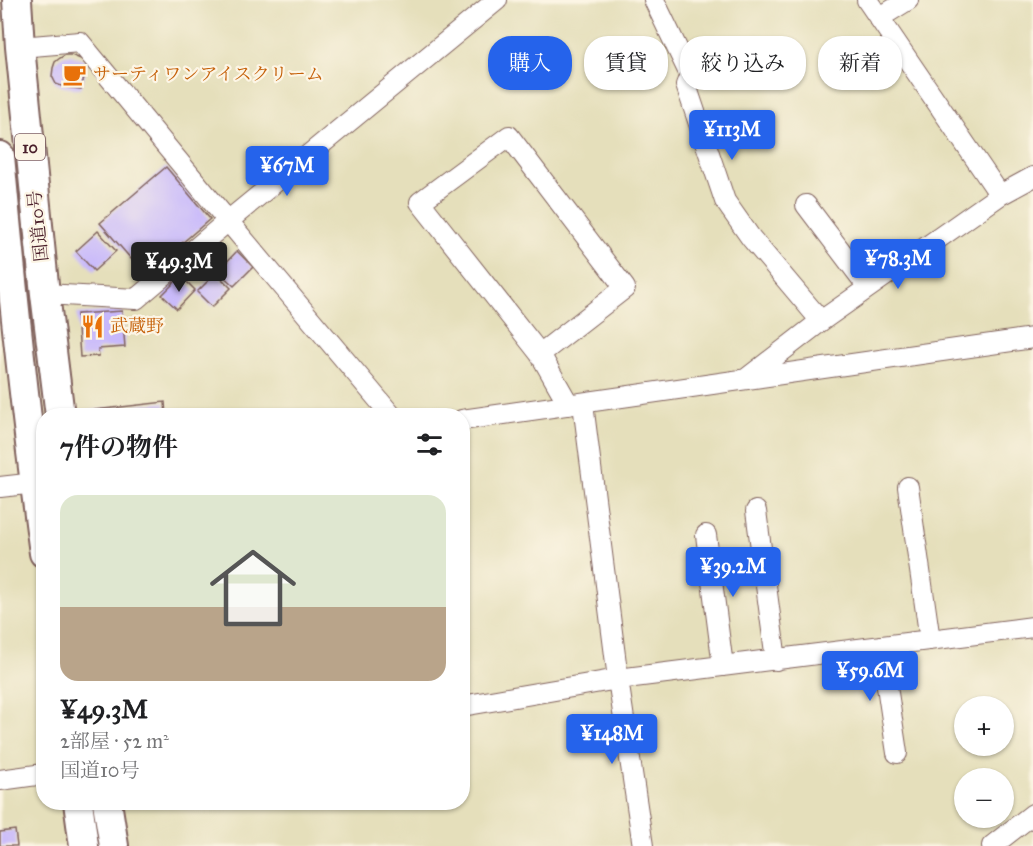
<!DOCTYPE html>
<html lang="ja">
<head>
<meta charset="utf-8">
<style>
  body { margin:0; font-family:"IM FELL Great Primer","Noto Serif JP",serif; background:#f6f6f6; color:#202124; height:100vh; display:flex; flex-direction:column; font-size:22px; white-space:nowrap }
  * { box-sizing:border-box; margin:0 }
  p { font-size:20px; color:#757577 }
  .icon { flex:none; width:33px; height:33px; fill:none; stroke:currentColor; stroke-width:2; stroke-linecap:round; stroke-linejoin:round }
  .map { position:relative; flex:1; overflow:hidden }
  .sheet { position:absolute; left:36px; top:408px; width:434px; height:402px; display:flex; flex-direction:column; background:#fff; border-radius:24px; box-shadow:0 2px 4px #0004 }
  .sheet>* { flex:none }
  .hud { position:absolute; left:488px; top:36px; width:454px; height:54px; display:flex; gap:12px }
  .controls { position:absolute; left:954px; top:696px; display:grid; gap:12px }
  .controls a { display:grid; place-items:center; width:60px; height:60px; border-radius:50%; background:#fff; box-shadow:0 2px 4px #0004; font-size:30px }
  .price { position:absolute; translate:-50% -51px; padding:0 14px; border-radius:6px; background:#2563eb; color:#fff; font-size:20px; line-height:39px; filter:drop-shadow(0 2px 3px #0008) }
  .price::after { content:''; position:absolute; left:50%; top:36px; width:18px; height:14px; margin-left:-9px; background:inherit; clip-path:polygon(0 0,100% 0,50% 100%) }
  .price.current { background:#222; color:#fff }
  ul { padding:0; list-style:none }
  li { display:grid; align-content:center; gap:12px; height:318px; padding:0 24px }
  li span { display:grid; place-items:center; height:186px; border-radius:18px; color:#555 }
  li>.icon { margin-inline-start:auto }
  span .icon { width:108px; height:108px; fill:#fffc; stroke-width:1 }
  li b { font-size:26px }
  h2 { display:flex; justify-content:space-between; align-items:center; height:72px; padding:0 24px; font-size:26px }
  .chip { padding:0 21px; border-radius:24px; background:#fff; box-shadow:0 2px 4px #0004; font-size:21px; line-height:54px }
  .chip.current { background:#2563eb; color:#fff }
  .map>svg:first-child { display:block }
</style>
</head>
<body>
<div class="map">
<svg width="1033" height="846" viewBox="0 0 1033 846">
  <rect width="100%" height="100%" fill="#fcf5e5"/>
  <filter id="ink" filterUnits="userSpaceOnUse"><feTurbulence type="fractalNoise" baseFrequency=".0167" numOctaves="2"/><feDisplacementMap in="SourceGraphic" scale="12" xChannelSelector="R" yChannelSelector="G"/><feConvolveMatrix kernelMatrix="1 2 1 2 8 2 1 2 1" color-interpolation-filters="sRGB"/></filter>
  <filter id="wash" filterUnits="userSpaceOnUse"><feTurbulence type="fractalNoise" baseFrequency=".008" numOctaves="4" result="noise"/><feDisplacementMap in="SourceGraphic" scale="24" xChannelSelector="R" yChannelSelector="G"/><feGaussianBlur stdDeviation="1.35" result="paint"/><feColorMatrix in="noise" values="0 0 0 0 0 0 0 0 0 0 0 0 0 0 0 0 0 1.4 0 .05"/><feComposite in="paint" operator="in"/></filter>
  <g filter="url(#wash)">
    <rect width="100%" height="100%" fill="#e5dfbb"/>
    <g id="blocks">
      <path fill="#c7b8fb" d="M65,55H71L88,62L81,89L64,87L56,84L52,76L53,68L55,62L60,58Z
        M166,167L210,219L145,275L100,223Z
        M98,231L116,251L94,271L76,251Z
        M237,251L253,267L234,286L218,271Z
        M216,273L231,288L212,307L197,292Z
        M181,276L195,290L177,309L162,295Z
        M122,311L125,347L98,349L99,356L80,357L77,314Z
        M165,402L166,416H87L86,411Z
        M15,830L17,846H0V832Z"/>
    </g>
  </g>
  <g filter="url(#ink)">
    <use href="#blocks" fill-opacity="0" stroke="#80625d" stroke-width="1.5"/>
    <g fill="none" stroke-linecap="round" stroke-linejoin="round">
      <defs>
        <path id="minor" d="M654,0L690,75L686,85L725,201L751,238L821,321
          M867,0L1000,195
          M879,18L908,0
          M20,47L80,42L228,221L392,416
          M806,205L868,287
          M45,294L136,299L228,221L497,0
          M540,354L625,288L509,136L420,202L540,354L569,405
          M746,379L821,321L1000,195L1033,177
          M583,404L618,679L643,846
          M462,420L1033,338
          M0,487L44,482
          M908,487L930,640
          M756,511L776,660
          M706,535L723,666
          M881,646L897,753
          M462,706L618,679L1033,627
          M0,780L44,774
          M992,846L1033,814"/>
        <path id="highway" d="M17,0L20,47L45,294L60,416
          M0,156C12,289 26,421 44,553
          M78,802L84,846
          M107,802L114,846"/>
      </defs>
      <use href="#minor" stroke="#80625d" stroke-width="22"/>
      <use href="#highway" stroke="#80625d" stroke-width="32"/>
      <use href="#minor" stroke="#fff" stroke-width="20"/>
      <use href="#highway" stroke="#fff" stroke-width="28"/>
    </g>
  </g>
  <defs>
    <symbol id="cafe-bare" viewBox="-9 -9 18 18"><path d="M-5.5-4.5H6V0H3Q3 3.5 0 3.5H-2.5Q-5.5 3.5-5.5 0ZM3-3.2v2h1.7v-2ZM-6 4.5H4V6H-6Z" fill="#e8710a" stroke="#fcf5e5" stroke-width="2.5" paint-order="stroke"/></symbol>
    <symbol id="restaurant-bare" viewBox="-9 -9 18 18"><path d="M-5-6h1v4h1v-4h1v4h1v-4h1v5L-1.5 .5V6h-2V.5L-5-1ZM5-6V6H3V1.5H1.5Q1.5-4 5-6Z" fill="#e8710a" stroke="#fcf5e5" stroke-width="2.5" paint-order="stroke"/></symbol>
  </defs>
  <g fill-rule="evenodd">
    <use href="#cafe-bare" x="58" y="58" width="33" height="33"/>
    <use href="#restaurant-bare" x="76" y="310" width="33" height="33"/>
  </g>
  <g text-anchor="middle" stroke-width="4.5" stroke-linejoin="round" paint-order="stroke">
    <rect fill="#fcf5e5" stroke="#7f5f63" stroke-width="1.5" x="15" y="134" width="30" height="26" rx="4.5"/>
    <g font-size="16" font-weight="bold" fill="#4a1f2b">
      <text x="30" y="153">10</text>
    </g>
    <g font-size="18" fill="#c56008" stroke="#fcf5e5" text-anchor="start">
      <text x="93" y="80">サーティワンアイスクリーム</text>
      <text x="110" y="332">武蔵野</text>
    </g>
    <g font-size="18" fill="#4a1f2b" stroke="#fcf5e5">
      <text transform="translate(38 226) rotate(-96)" y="6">国道10号</text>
    </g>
  </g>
</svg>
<div class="controls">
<a>+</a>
<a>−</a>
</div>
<b class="price" style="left:732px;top:161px">¥113M</b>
<b class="price" style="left:287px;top:197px">¥67M</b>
<b class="price" style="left:898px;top:290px">¥78.3M</b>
<b class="price current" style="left:179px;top:293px">¥49.3M</b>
<b class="price" style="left:733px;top:598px">¥39.2M</b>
<b class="price" style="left:870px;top:702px">¥59.6M</b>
<b class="price" style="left:612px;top:765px">¥148M</b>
<div class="hud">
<a class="chip current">購入</a>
<a class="chip">賃貸</a>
<a class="chip">絞り込み</a>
<a class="chip">新着</a>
</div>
<section class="sheet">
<h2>7件の物件<svg class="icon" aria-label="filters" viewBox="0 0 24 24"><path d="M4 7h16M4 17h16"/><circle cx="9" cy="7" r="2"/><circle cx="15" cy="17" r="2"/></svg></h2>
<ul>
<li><span style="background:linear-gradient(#dfe7d0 60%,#b9a48a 0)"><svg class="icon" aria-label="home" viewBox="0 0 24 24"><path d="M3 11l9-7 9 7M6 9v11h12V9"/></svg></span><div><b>¥49.3M</b><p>2部屋 · 52 m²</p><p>国道10号</p></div></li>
</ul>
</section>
</div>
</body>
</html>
